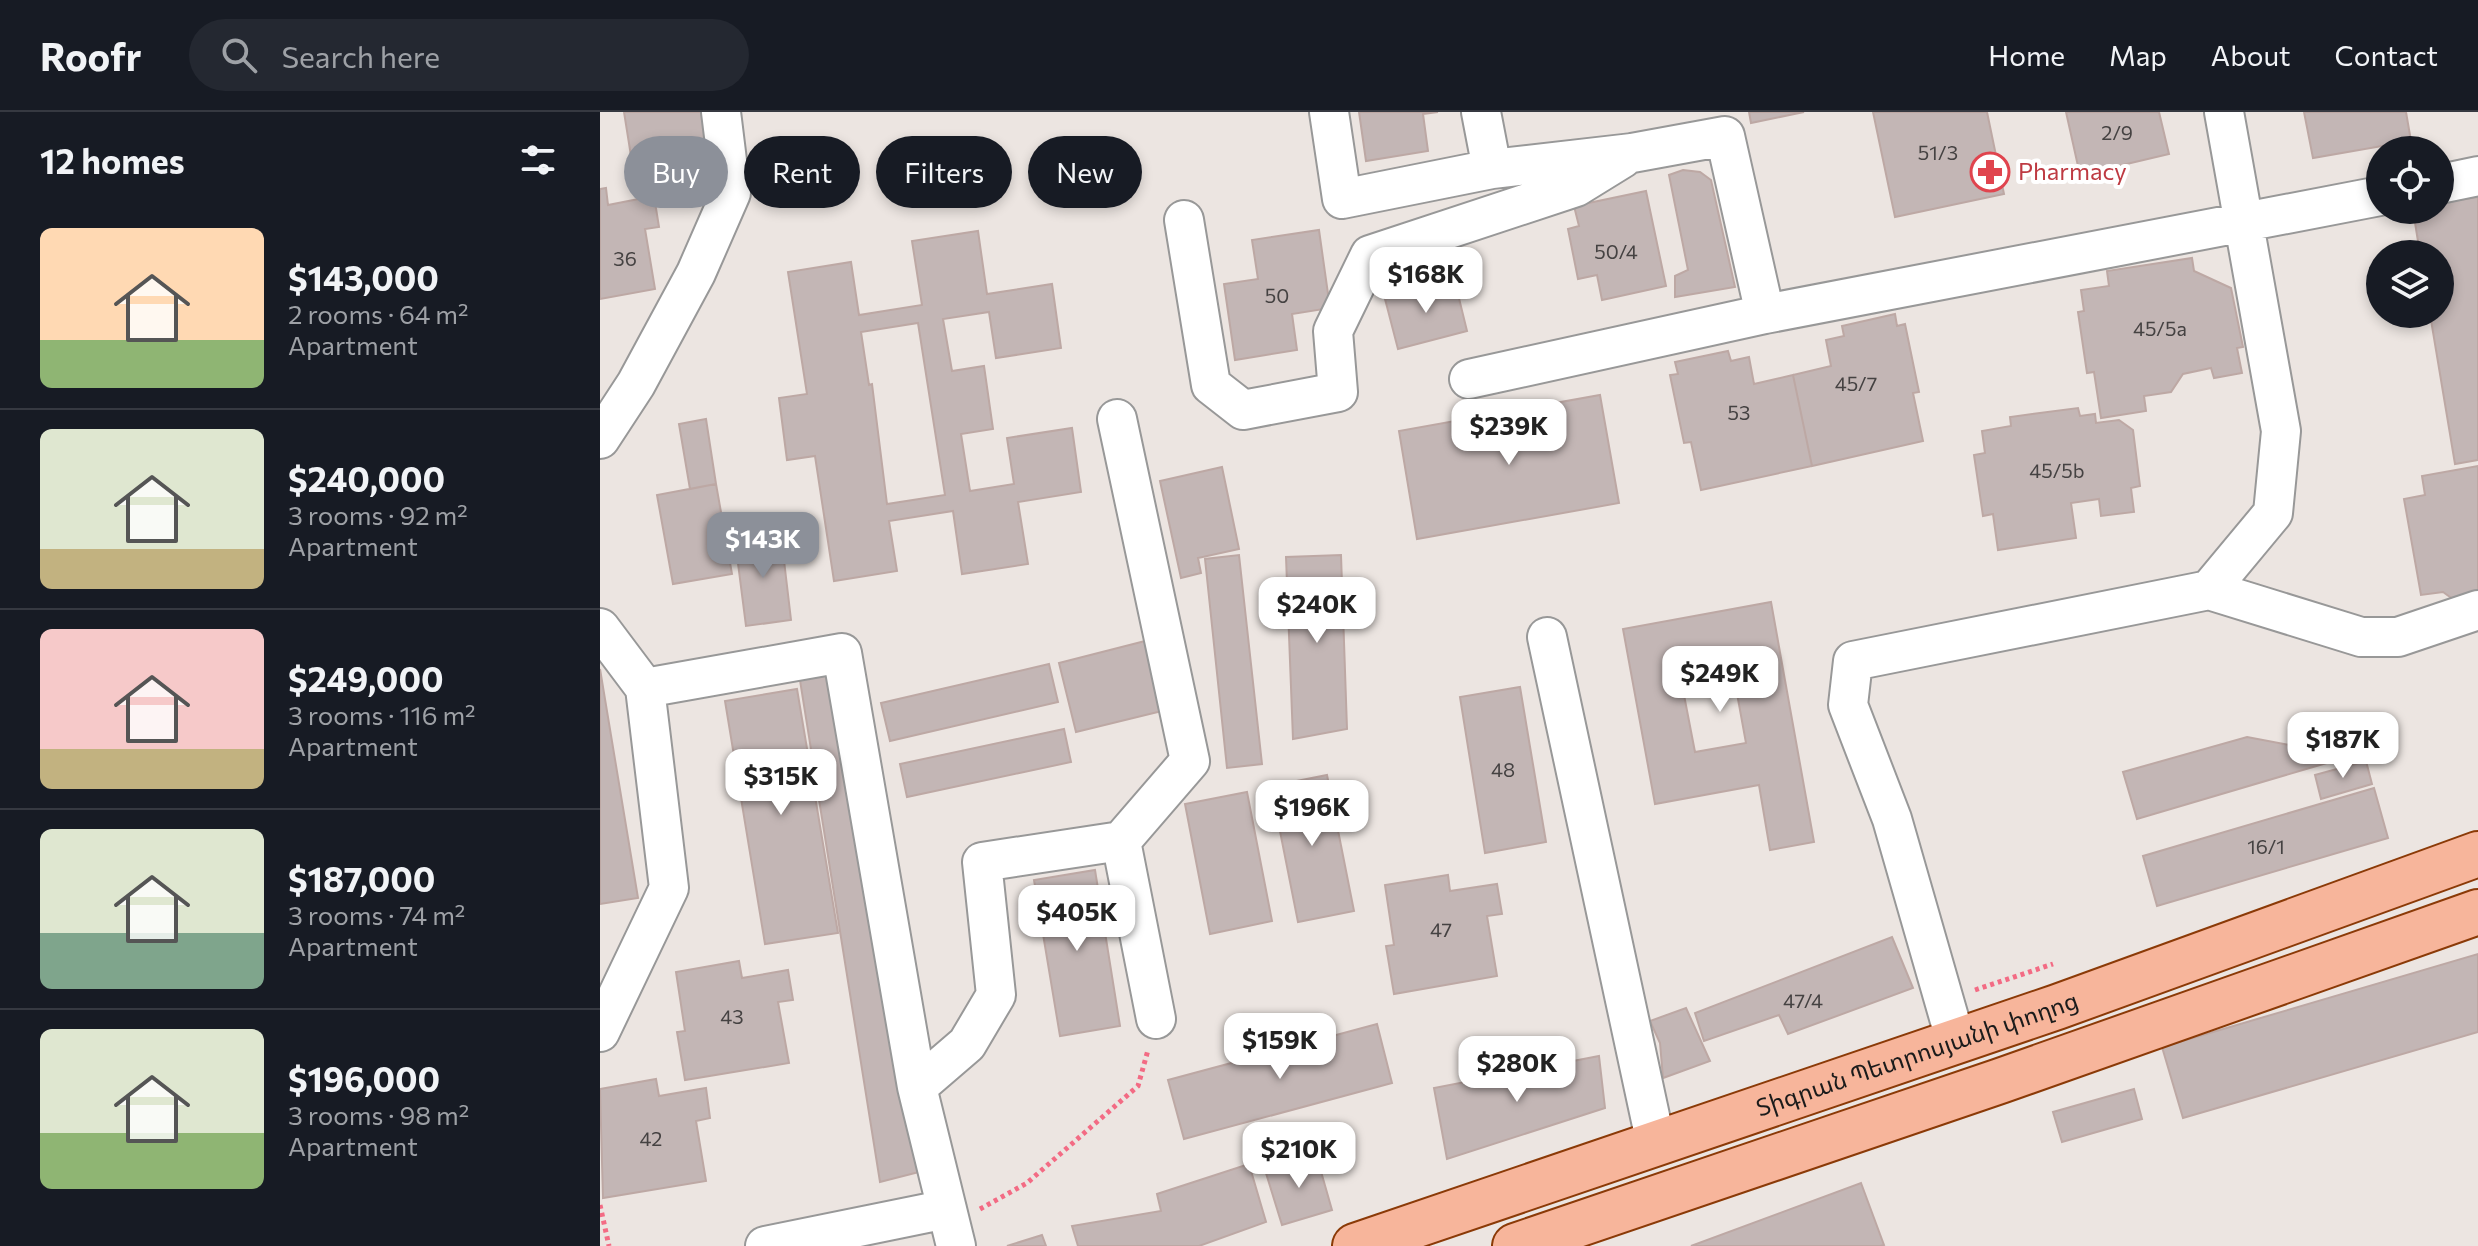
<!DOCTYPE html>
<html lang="en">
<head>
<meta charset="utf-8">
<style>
  body { margin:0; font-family:Commissioner,"Noto Sans Armenian",sans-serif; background:#242831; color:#f1f3f6; height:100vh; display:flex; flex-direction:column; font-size:30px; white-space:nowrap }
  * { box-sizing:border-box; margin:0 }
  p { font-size:26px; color:#9ea1a6 }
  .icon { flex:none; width:44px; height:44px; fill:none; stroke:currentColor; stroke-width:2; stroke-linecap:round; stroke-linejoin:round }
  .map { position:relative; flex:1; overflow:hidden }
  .drawer { display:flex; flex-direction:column; background:#171b24; width:600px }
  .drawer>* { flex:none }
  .top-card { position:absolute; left:24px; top:24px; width:760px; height:72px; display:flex; gap:16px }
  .fabs { position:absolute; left:1766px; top:24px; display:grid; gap:16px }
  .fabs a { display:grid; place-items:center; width:88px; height:88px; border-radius:50%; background:#171b24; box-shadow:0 4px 12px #0003; font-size:40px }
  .price { position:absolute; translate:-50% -68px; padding:0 18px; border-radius:16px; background:#fff; color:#222; font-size:26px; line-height:52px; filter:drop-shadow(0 2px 4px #0008) }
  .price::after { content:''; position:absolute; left:50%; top:48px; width:24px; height:18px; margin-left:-12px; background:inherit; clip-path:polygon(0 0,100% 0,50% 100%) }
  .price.on { background:#8c9099; color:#fff }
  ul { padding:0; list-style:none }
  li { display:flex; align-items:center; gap:24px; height:200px; padding:0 40px }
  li+li { border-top:2px solid #363941 }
  li span { display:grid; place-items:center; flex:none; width:224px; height:160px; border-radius:12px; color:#555 }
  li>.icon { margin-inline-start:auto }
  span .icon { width:96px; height:96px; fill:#fffc; stroke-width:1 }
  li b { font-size:34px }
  h2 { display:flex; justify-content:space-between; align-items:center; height:96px; padding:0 40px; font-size:34px }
  .chip { padding:0 28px; border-radius:36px; background:#171b24; box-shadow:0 4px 12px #0003; font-size:28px; line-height:72px }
  .chip.on { background:#8c9099; color:#fff }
  header { display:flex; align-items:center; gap:48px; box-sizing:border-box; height:112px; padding:0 40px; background:#171b24; border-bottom:2px solid #363941 }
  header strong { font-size:38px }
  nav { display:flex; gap:44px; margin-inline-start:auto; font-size:28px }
  .search { width:560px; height:72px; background:#242831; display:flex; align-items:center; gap:20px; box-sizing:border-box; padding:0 28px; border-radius:44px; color:#9ea1a6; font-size:30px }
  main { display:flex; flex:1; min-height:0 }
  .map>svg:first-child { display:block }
</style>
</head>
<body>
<header>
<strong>Roofr</strong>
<div class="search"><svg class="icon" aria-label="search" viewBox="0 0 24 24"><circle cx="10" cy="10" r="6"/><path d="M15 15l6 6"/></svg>Search here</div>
<nav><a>Home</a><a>Map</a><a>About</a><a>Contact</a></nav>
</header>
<main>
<section class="drawer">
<h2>12 homes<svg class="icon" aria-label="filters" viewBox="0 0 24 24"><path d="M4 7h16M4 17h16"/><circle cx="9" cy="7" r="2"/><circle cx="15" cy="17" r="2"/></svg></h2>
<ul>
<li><span style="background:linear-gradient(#ffd9b3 70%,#8fb573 0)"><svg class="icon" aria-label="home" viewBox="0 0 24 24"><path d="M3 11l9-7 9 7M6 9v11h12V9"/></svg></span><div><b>$143,000</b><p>2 rooms · 64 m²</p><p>Apartment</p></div></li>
<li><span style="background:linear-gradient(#dfe7d0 75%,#c2b280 0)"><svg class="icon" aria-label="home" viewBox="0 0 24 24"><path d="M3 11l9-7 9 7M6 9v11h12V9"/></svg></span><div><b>$240,000</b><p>3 rooms · 92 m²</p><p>Apartment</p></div></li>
<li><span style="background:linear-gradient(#f6c9c9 75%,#c2b280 0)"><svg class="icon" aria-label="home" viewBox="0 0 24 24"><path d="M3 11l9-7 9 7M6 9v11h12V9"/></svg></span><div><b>$249,000</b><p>3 rooms · 116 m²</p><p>Apartment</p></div></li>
<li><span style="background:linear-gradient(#dfe7d0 65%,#7fa58c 0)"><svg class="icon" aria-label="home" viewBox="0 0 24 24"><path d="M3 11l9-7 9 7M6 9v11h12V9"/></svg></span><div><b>$187,000</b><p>3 rooms · 74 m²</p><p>Apartment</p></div></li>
<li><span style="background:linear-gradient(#dfe7d0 65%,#8fb573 0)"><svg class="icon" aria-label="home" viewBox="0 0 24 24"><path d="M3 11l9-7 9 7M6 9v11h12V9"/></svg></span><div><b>$196,000</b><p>3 rooms · 98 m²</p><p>Apartment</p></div></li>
</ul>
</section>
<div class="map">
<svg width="1878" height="1134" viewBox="0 0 1878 1134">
  <rect width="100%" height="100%" fill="#ece5e1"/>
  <path fill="#c3b6b5" stroke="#bda8a4" stroke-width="2" fill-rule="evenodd" d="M24,0H104L113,56L35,69Z
    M759,0H838L823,2L828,39L766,49Z
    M1149,0H1204L1151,11Z
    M1273,0H1387L1404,82L1295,105Z
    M1466,0H1559L1569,42L1480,63Z
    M1704,0H1806L1811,29L1713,46Z
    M1083,58L1100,60L1111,68L1135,175L1075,185V164L1088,158L1069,63Z
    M6,76L8,93L54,84L59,115L45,117L55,177L0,187V77Z
    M1046,79L1066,174L1002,188L997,163L978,167L968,117L979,114L974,94Z
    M1878,85V348L1855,352L1830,202H1840V142H1820L1813,98H1840V91Z
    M719,118L730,196L692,202L697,238L635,248L624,172L658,167L652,128Z
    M378,119L387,182L452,172L461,236L396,246L389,200L343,207L352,259L384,254L393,317L361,322L370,379L414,372L407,326L472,316L481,380L418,390L428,452L362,462L353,399L289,409L297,459L234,469L215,344L187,348L179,286L207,282L188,160L251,150L259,203L322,193L312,129ZM318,211L345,383L287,392L272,272L269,273L261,220Z
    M1592,146L1594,159L1631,176L1643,235L1637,236L1642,261L1614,266L1611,256L1583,262L1571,280L1544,284L1546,299L1501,306L1494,260L1487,261L1478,200L1484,199L1481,178L1509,174L1507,159Z
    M855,170L867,219L798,237L785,187Z
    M1295,202L1297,214L1305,212L1319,280L1313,281L1323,329L1212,354L1193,263L1231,254L1226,228L1244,224L1242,214Z
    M1128,239L1131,249L1149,245L1154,272L1193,263L1212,354L1101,378L1091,330L1084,331L1070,263L1078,262L1075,250Z
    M1000,283L1019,391L817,427L799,319Z
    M1478,296L1480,304L1495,302L1496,311L1519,308L1533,318L1540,374L1531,376L1534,400L1501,404L1499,387L1471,391L1476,426L1398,438L1393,402L1383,404L1374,343L1385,341L1382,319L1411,314L1410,305Z
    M106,307L116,372L90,377L79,312Z
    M1878,354V492L1857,490L1843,480L1821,483L1804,387L1825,383L1822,364Z
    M622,355L639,437L598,446L601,461L581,466L560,369Z
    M116,372L132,462L73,472L57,383Z
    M181,423L191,508L146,514L135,428Z
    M639,443L662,652L627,656L605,447Z
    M741,443L747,617L693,627L686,445Z
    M1171,490L1214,730L1170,738L1159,673L1055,692L1023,517ZM1130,543L1146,631L1095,640L1078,552Z
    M549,528L566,598L476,620L459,551Z
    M449,552L458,590L290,629L281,591Z
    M234,555L319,1060L280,1070L199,562Z
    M0,557L38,786L0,792Z
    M920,575L946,730L885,741L860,585Z
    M197,577L238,821L165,832L125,589Z
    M464,617L471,650L307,685L300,652Z
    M1647,625L1727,640L1730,650L1537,707L1523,660Z
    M1766,649L1772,672L1721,687L1715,663Z
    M727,663L754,799L698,810L671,674Z
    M1774,676L1788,726L1557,794L1543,744Z
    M647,680L672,809L610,822L585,692Z
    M495,758L520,914L460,924L434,768Z
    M848,763L850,779L897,772L902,802L887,804L897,864L794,882L786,834L794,833L785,773Z
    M1292,825L1313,876L1188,922L1179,903L1104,929L1095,901Z
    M1878,842V920L1583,1006L1562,935Z
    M139,849L142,866L188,858L193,888L178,890L189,951L85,968L77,920L85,919L76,860Z
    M1086,896L1110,949L1063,966L1060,931L1050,909Z
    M777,912L792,971L584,1027L568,968Z
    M999,944L1005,996L847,1047L834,976Z
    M56,967L59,984L106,976L110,1006L96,1009L106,1069L3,1086L0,977Z
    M1534,977L1542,1007L1462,1030L1453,1000Z
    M716,1042L732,1098L682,1113L665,1058Z
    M649,1052L666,1110L599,1134H478L472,1114L561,1099L557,1082Z
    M1261,1071L1284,1133L1280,1134H1091Z
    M442,1123L446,1134H407Z"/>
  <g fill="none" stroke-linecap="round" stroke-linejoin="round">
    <defs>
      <path id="minor" d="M729,0L742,87L892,57L1032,41L1125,24L1165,202L1780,84
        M881,0L892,57
        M1840,72L1878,64
        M584,108L611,273L643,298L738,280L733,219L770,143L976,75L1023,46
        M869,267L1165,202
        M0,327L36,272L96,161L131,81L121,0
        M1609,478L1761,525H1798L1878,498
        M0,516L45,576
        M947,525L1056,1032
        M521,729L556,907
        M0,920L69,776L45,576L242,541L317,975L367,932L396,883L382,750L521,729L590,649L517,307
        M1356,930L1292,707L1248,593L1253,549L1609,478L1673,401L1681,319L1624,0
        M317,975L356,1134
        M165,1134L347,1097"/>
      <g id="major">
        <path id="s1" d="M755,1134L1457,895L1878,742"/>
        <path d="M915,1134L1400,969L1878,800"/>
      </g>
    </defs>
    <use href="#minor" stroke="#989898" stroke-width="42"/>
    <use href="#major" stroke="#8b3a07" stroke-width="48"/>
    <path stroke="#f36b84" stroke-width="5" stroke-dasharray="4 4" stroke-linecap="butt" d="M1375,878L1453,852
      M0,1093L9,1134
      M380,1097L427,1071L538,974L548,938"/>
    <use href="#minor" stroke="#fff" stroke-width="38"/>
    <use href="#major" stroke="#f7b59b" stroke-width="44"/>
  </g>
  <defs>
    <symbol id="pharmacy-ring" viewBox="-11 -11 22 22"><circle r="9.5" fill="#fff" stroke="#e0444e" stroke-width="1.5"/><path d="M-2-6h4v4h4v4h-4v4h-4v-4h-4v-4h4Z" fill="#e0444e"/></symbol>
  </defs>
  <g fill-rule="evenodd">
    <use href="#pharmacy-ring" x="1368" y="38" width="44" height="44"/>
  </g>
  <g text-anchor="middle" stroke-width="8" stroke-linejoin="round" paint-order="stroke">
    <g font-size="20" fill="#454242">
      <text x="1517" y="28">2/9</text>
      <text x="1338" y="48">51/3</text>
      <text x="1016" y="147">50/4</text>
      <text x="25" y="154">36</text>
      <text x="677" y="191">50</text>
      <text x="1560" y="224">45/5a</text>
      <text x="1256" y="279">45/7</text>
      <text x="1139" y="308">53</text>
      <text x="1457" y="366">45/5b</text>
      <text x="903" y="665">48</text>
      <text x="1666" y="742">16/1</text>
      <text x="841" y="825">47</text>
      <text x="1203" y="896">47/4</text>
      <text x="132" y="912">43</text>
      <text x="51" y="1034">42</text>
    </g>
    <g font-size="24" fill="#be3a42" stroke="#fff" text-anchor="start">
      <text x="1418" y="68">Pharmacy</text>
    </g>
    <g font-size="24" fill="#1b1b1b" stroke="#fff">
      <text dy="8" stroke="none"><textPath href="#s1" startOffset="594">Տիգրան Պետրոսյանի փողոց</textPath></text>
    </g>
  </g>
</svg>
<div class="fabs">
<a><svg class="icon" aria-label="locate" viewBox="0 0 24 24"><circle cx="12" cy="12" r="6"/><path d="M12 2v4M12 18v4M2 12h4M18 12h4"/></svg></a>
<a><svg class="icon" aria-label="layers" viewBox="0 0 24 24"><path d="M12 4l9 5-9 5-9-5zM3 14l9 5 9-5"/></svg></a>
</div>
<b class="price" style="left:826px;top:203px">$168K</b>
<b class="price" style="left:909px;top:355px">$239K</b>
<b class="price on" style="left:163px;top:468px">$143K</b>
<b class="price" style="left:717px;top:533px">$240K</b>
<b class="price" style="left:1120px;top:602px">$249K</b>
<b class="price" style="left:1743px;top:668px">$187K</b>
<b class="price" style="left:181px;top:705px">$315K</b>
<b class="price" style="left:712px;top:736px">$196K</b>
<b class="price" style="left:477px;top:841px">$405K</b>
<b class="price" style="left:680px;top:969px">$159K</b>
<b class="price" style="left:917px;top:992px">$280K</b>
<b class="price" style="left:699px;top:1078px">$210K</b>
<div class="top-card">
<a class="chip on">Buy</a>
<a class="chip">Rent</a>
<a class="chip">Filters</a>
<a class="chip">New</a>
</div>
</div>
</main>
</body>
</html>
